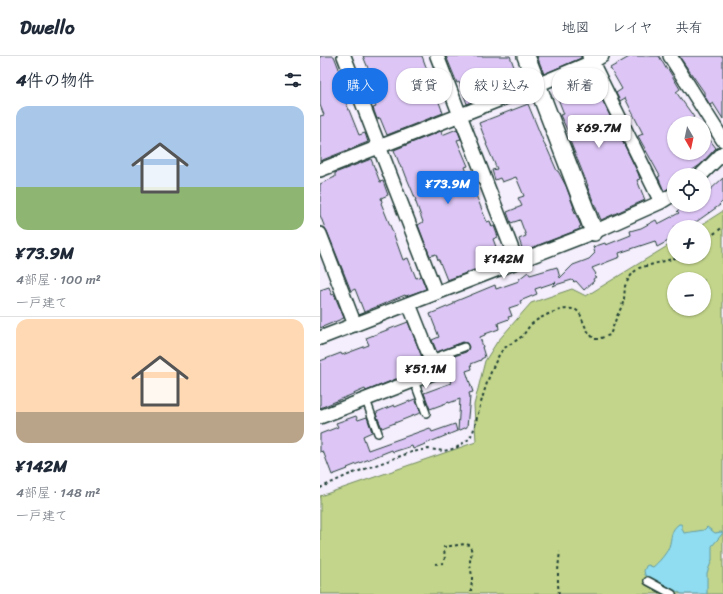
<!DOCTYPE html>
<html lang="ja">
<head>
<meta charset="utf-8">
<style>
  body { margin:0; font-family:Sriracha,"Klee One",sans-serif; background:#f6f6f7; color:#1f2937; height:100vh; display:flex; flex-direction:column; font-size:15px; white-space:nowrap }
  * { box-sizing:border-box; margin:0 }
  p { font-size:13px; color:#747a83 }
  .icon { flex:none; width:22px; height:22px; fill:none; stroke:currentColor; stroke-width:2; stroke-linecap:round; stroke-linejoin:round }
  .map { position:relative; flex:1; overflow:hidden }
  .sheet { display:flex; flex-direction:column; background:#fff; width:320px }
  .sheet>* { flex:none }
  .guide { position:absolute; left:12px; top:12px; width:331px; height:36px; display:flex; gap:8px }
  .needle { width:26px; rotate:171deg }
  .controls { position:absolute; left:347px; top:60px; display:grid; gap:8px }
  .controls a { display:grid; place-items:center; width:44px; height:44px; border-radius:50%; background:#fff; box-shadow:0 1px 3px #0004; font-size:20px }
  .price { position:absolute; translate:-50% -34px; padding:0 9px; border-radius:4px; background:#fff; color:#222; font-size:13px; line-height:26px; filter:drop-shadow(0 1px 2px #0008) }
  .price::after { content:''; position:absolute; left:50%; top:24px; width:12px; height:9px; margin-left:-6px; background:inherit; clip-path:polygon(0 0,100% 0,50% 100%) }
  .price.selected { background:#1a73e8; color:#fff }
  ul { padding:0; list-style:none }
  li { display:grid; align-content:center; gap:8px; height:212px; padding:0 16px }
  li+li { border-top:1px solid #e0e1e3 }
  li span { display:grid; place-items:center; height:124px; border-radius:12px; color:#555 }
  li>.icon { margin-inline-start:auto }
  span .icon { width:72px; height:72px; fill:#fffc; stroke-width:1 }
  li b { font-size:17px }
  h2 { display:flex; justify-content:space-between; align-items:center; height:48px; padding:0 16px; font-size:17px }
  .tag { padding:0 14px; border-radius:16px; background:#fff; box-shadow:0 1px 3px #0004; font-size:14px; line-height:36px }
  .tag.selected { background:#1a73e8; color:#fff }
  header { display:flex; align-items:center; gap:24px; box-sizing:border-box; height:56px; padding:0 20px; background:#fff; border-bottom:1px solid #e0e1e3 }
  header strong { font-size:19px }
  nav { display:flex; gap:22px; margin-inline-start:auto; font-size:14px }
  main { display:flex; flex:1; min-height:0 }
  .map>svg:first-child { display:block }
</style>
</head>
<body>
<header>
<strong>Dwello</strong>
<nav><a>地図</a><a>レイヤ</a><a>共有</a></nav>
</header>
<main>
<section class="sheet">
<h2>4件の物件<svg class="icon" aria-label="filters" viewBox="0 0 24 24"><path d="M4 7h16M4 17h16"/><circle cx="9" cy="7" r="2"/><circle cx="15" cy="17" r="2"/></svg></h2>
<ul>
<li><span style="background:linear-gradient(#a9c7e8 65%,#8fb573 0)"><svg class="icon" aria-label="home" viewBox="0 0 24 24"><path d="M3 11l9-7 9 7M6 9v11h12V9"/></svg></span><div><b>¥73.9M</b><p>4部屋 · 100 m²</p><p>一戸建て</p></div></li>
<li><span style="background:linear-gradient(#ffd9b3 75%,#b9a48a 0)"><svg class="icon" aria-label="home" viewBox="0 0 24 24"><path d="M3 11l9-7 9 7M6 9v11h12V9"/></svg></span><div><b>¥142M</b><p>4部屋 · 148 m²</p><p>一戸建て</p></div></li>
</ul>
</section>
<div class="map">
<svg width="403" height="538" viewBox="0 0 403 538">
  <rect width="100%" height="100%" fill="#f5eefc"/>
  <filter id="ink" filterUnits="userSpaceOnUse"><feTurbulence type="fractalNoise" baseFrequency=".025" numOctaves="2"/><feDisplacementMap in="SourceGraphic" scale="8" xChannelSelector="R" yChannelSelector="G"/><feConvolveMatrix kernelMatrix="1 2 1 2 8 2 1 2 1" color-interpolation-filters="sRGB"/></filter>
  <g filter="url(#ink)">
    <path fill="#c2d58a" stroke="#70895f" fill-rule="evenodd" d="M403,155V538H0V440L156,386L154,349L165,305L177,286L211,247L252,233L266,240L354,186V201H384V171H378ZM354,223H384V253H354Z"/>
    <path fill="#90dcf0" stroke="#639ca5" d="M359,468H361L362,470V473L364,477L384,474L387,471L395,477L401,476L403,477L392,490V504L387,517V538H362L325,519L324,515L326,510L328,509L333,511C339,506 346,498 349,491C352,482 350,474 359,468Z"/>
    <path fill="#ddc6f6" stroke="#1f3d34" d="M0,0H14L21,18L22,21H20L28,43L25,44L39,79L45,77L48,86L0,105V60L4,59L0,49Z
      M43,0H102L123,57L67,79L60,62L57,63L53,52L56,51L45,25L52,22Z
      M126,0H190L200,27L147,48L139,26L137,27Z
      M217,0H261V2L224,18Z
      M311,0H339L347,14L348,13L360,33L356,36L374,61L371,63L374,67H354V97H361L364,102L372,97H384V82L387,86L390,84L396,92L380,109L365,119H354V129L344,135L338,121L340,120L318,80L323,78L305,42L300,45L296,37L302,33L290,12Z
      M359,0H403V63L393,47L390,49L384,39V36Z
      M269,17L318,117L320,123L317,124L325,144L281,164L267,130H268L248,80H250L240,59L244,58L235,35L264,23L262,20Z
      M208,48L226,92H227L237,115H238L246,130L254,152H253L261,170L259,171L260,173L203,195L199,183L206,180L200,164L191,167L187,156L202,150L198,142L204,140L196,121L182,126L180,122L175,124L172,114L177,113L166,88H167L159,67Z
      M137,73L141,83L137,84L148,110L145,111L155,137L167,166L170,165L172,171L174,170L178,181L173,183L181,204L127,224L119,204H118L116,198L110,200L98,169L103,166L95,144H96L86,120L83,112H81L74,94L121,75L122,79Z
      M51,103L60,126L63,125L68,139L61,142L62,146L61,147L74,179L83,204L88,202L96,222L101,220L106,233L86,240L85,239L44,256L35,233L31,235L7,175L5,172L0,159V128L15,121V117Z
      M403,122V145L399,149H400L369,171H354V182L337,191L335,185L299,197L300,201L272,212L276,218L274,220L276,221L273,223L274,225L264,234L256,225L254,226L252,224L232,230L236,226L215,233L217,238L200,245L201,248L189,252L192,260L188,261L189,263L178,267L179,273L165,278V279L160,281L163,291H162L165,301L161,303V304L151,308L152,313L146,315L153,336L149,337L150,341L147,371L138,375L140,343L129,347V346L110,353L104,337L131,327L123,305L121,306L120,305L146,296L148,294L149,291L147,287L143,286L117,296L112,284L119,281L110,258L134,248V246L175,229L176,233L199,225V223L208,216L210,219L237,211L240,222L253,209L269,203L275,197L273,191L285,187L286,189L311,179L310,175L321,172L336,164L338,168L359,157L357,155L365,149H384V142L389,139L388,138L390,136L389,135Z
      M9,231L12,239L14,238L24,262L0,272V234Z
      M88,266L106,311L46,335L45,333L0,352V305L21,297L22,299L49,289L46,282Z
      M95,343L101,357H100L62,372L56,358L57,357V356L74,349L75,351Z
      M36,360L38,364L47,361L52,376L43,380L48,394L110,372L112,376L135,368L137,375L93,393L92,390L73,396L72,394L27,412L28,413L12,419L3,395L0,396V378L18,371L16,367Z"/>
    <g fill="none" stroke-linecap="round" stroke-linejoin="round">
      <defs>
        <path id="service" d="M111,303L144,291
          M94,325L106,357
          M46,344L58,377
          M328,525L352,538"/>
        <path id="minor" d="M24,0L116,237
          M117,0L197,206
          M269,0L341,146
          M350,0L403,84
          M0,114L217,29L272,6L282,0
          M381,119L403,97
          M0,178L35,269
          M0,282L274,176L341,146L354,138
          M0,361L116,316L89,248"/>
        <path id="tertiary" d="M206,0L274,176"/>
      </defs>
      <use href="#service" stroke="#1f3d34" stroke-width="10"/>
      <use href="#minor" stroke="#1f3d34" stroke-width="16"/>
      <use href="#tertiary" stroke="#1f3d34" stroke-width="20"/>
      <path stroke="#1f3d34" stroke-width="2" stroke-dasharray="3 3" stroke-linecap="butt" d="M384,185L403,171
        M0,432L28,419L92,396L108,393L124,395L136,392L149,383L153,376C160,352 165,326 177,303C184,288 190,290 201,281C206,277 208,270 213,267C221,260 246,249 256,254C262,258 262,265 265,270C267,275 271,279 274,283H278L290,279L297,260L302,250L304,243L305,230L309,222L314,216L319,212L359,201
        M115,508L123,507L125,505L124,491L145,488L150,489L152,497C148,507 151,511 152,521C152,526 151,532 151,538
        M239,538C237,524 238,510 240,496"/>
      <use href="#service" stroke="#fff" stroke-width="7"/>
      <use href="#minor" stroke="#fff" stroke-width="13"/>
      <use href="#tertiary" stroke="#fff" stroke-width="17"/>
    </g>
  </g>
</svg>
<div class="controls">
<a><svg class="needle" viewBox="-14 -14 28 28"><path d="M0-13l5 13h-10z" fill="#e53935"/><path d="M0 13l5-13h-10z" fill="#747a83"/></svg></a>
<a><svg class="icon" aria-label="locate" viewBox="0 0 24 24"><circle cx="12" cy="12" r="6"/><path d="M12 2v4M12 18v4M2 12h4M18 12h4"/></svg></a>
<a>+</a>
<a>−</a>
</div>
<b class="price" style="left:279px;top:93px">¥69.7M</b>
<b class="price selected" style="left:128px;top:149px">¥73.9M</b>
<b class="price" style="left:184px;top:224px">¥142M</b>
<b class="price" style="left:106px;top:334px">¥51.1M</b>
<div class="guide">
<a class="tag selected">購入</a>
<a class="tag">賃貸</a>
<a class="tag">絞り込み</a>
<a class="tag">新着</a>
</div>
</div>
</main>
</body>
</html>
